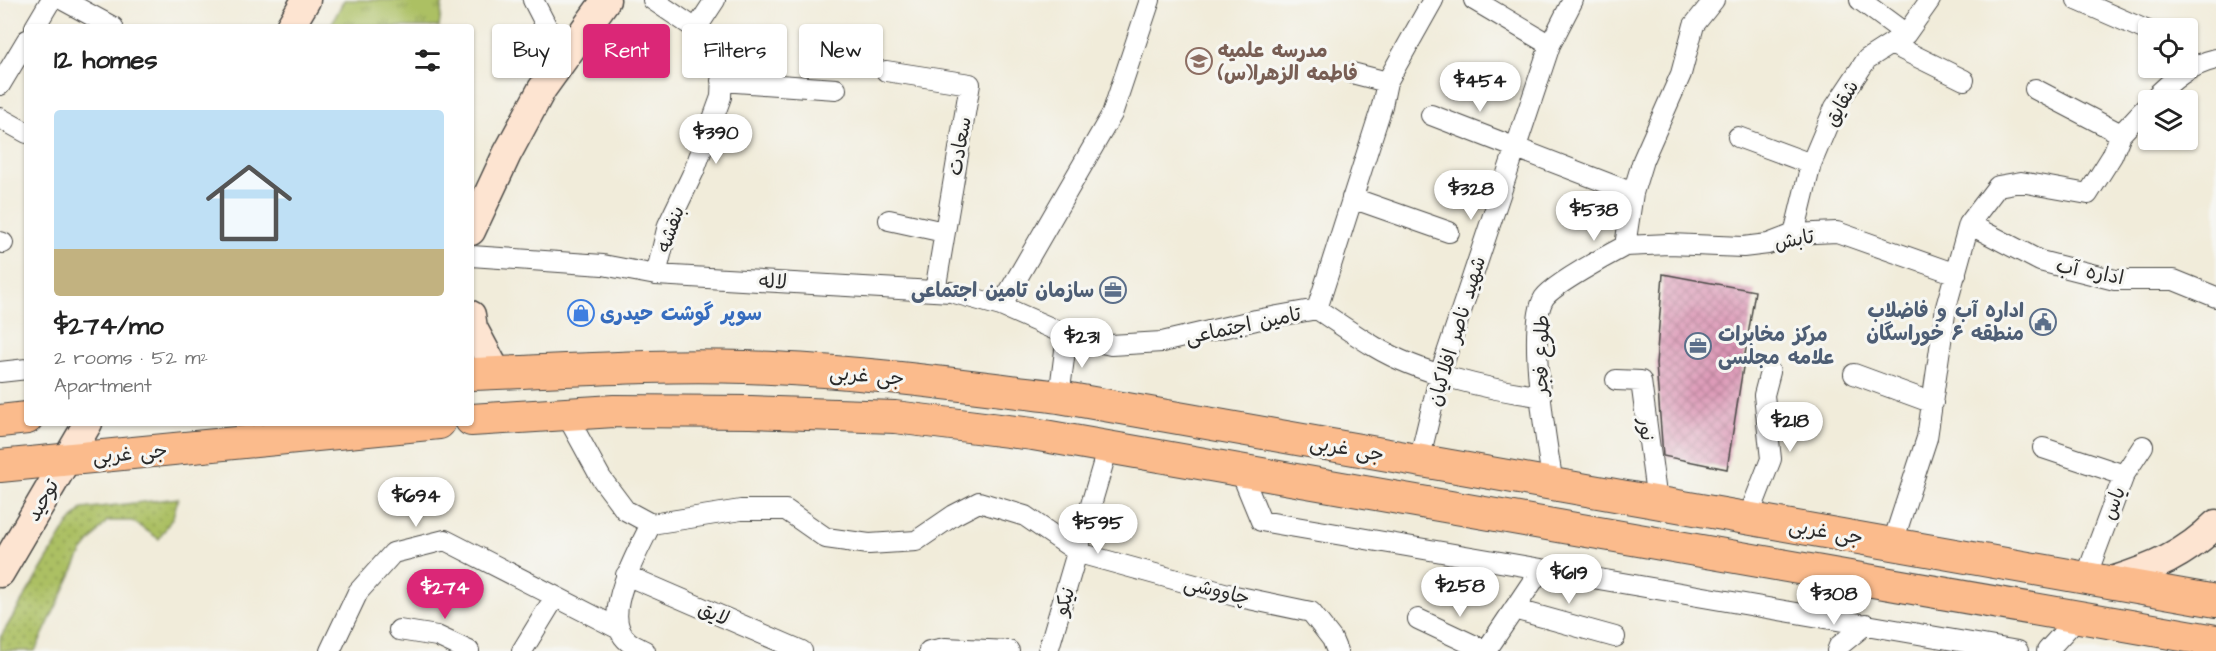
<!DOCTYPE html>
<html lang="en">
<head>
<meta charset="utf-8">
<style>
  body { margin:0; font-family:"Architects Daughter","Playpen Sans Arabic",sans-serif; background:#f6f6f6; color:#222; height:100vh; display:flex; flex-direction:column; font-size:22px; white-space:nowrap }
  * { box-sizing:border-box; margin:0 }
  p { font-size:20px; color:#767676 }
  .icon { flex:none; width:33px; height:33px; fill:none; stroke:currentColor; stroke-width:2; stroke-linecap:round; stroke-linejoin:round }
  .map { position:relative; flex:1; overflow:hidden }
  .sheet { position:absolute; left:24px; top:24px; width:450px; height:402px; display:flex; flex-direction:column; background:#fff; border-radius:6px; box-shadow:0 2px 4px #0004 }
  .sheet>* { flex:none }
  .banner { position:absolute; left:492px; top:24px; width:570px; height:54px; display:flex; gap:12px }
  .controls { position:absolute; left:2138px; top:18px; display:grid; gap:12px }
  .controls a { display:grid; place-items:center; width:60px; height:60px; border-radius:6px; background:#fff; box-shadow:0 2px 4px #0004; font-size:30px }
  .price { position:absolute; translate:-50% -51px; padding:0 14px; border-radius:21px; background:#fff; color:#222; font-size:20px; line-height:39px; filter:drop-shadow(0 2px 3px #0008) }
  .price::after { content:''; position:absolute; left:50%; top:36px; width:18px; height:14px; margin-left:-9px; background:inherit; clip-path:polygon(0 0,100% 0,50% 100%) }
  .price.selected { background:#db2777; color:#fff }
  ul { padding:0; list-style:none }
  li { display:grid; align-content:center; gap:12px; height:318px; padding:0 30px }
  li span { display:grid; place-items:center; height:186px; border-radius:6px; color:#555 }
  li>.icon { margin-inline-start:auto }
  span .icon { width:108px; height:108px; fill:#fffc; stroke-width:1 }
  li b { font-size:26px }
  h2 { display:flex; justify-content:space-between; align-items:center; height:72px; padding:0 30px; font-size:26px }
  .chip { padding:0 21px; border-radius:6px; background:#fff; box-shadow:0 2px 4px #0004; font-size:21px; line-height:54px }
  .chip.selected { background:#db2777; color:#fff }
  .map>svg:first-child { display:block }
</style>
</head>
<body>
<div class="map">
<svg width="2216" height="651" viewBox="0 0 2216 651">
  <defs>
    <pattern id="grass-dots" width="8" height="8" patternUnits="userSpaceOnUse" patternTransform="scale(1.5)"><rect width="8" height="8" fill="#acc064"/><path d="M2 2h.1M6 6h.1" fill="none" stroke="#8c9c53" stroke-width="1.8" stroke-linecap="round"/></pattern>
    <pattern id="park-tufts" width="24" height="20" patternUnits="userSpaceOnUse" patternTransform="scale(1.5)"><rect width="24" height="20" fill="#acc064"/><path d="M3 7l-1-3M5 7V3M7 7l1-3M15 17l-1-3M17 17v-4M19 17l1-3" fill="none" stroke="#8c9c53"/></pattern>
    <pattern id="building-cross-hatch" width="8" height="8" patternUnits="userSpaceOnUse" patternTransform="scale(1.5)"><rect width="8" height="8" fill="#dc97b6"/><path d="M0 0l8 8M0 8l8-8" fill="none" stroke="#b37b94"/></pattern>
  </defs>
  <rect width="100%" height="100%" fill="#f6f6f2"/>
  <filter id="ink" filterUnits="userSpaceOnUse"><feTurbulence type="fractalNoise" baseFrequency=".0167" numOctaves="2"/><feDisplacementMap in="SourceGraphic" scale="12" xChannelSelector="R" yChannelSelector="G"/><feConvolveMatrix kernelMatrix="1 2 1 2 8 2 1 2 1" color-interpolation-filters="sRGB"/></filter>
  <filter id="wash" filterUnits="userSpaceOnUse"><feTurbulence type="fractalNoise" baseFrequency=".008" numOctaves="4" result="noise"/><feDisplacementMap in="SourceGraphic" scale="24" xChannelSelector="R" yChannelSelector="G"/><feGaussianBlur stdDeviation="1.35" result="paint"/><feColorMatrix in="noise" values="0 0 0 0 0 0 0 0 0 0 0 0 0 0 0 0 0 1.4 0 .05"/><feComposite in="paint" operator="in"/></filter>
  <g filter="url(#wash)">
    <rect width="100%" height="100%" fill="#f1ecda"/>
    <path fill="url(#grass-dots)" stroke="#6c7648" stroke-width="1.5" d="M178,498L173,517L159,539L132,521H107L82,552L35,651H0V638L67,526L82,509Z"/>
    <path fill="url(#park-tufts)" stroke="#6c7648" stroke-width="1.5" d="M344,0H443L439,27H330Z"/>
    <g id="blocks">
      <path fill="url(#building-cross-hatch)" d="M1663,274L1755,291L1727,469L1663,456L1656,364Z"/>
    </g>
  </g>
  <g filter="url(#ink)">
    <use href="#blocks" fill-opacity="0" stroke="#494845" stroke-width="1.5"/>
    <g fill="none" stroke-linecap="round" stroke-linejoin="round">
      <defs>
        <path id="street" d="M63,0L113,27
          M533,0L551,35L572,50
          M653,0L696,29L715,0
          M1474,0L1550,45
          M1860,0L1906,34
          M2077,0L2148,31
          M35,27L51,0
          M1891,44L1964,80
          M886,71L970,84L935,291
          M1352,73L1387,82
          M721,81L836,89
          M0,85L27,40
          M2035,89L2121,134
          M2152,100C2171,81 2189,65 2216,59
          M1431,115L1633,193
          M0,118L27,133
          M1738,137L1811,164
          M1352,198L1449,232
          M889,220L944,232
          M1969,224L2040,261L2115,280H2174L2216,297
          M1794,234L1811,164L1835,107L1867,59L1906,34L1930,0
          M0,242L3,243
          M1625,246L1669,244L1743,247L1768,244L1794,234L1837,232L1956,274
          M471,256L603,265L656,275L951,292L1001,306L1067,335L1111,345L1162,342L1256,320L1317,309C1336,322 1355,335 1375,347C1418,373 1490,390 1539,396
          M656,275L668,225L694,171L721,97L723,46
          M1001,306L1112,114L1150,0
          M1317,309L1382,106L1387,82L1433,0
          M0,372L27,369
          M1854,374L1933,403
          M1616,380L1641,381L1657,502
          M1059,397L1067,335
          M566,414L601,478L625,510L651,524L741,510H786L826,538L869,544L916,541L954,515L979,502L1025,516L1079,553L1235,596L1311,612L1332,639L1337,651
          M2043,448L2124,475L2086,577
          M1419,461L1440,374L1550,45L1573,0
          M1240,470L1261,521L2018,651
          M2124,475L2143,446
          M1553,484C1547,447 1526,327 1544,298C1553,285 1608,255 1625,246L1633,193L1643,160L1681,74L1694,25L1714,0
          M1748,518L1771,459L1764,395L1770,372
          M1893,542L1927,438L1946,307L1969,224L1998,186L2021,182L2088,194L2112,156L2121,134L2148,105
          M626,575L802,651
          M1514,609L1615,637
          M1418,619L1486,651
          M399,630L437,636L469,651
          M330,651L358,592L393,553L445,540L619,629
          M522,651L555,597
          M645,651C635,646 624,642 620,630C608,603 639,549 651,524
          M929,651L945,648L1009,651
          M1048,651L1108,447
          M1486,651L1541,569
          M1837,651L1839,646L1866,624
          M2047,651L2078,617"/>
        <path id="secondary" d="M290,27L306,0
          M471,231L507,154L542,89L606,0
          M471,315L473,328L497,373
          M0,573L88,423
          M2112,581C2153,568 2185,555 2216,524"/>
        <path id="primary" d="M471,374C562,371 654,364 745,367C850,370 954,384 1059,397L2216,601
          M471,420L614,411L751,412L895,417L1033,434L2216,641
          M0,421L27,418
          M0,466L439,423"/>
      </defs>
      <use href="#street" stroke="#494845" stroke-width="22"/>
      <use href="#secondary" stroke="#494845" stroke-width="31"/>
      <use href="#primary" stroke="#494845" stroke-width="34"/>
      <use href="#street" stroke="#fff" stroke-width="20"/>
      <use href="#secondary" stroke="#fde4d1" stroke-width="28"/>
      <use href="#primary" stroke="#fbbb8c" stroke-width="32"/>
    </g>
  </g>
  <defs>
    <symbol id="school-ring" viewBox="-11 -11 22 22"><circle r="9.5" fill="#f6f6f2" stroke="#8d6e63" stroke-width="1.5"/><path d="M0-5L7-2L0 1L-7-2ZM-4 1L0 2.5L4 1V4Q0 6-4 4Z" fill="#8d6e63"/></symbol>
    <symbol id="office-ring" viewBox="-11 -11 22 22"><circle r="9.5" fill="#f6f6f2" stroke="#5c6f8a" stroke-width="1.5"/><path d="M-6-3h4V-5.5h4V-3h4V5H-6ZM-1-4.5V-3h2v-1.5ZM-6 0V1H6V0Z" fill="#5c6f8a"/></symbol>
    <symbol id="shop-ring" viewBox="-11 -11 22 22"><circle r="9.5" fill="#f6f6f2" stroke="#3f7fe0" stroke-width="1.5"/><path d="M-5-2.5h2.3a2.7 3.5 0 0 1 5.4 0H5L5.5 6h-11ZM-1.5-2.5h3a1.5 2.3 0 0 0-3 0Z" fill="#3f7fe0"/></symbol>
    <symbol id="civic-ring" viewBox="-11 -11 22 22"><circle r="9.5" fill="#f6f6f2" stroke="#5c6f8a" stroke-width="1.5"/><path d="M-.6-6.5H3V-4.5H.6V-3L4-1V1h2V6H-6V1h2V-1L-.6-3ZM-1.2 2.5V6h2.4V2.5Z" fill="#5c6f8a"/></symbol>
  </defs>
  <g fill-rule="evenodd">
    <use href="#school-ring" x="1184" y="46" width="30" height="30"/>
    <use href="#office-ring" x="1098" y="275" width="30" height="30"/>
    <use href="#shop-ring" x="566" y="298" width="30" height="30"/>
    <use href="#civic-ring" x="2028" y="307" width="30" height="30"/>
    <use href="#office-ring" x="1683" y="331" width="30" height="30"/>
  </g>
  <g text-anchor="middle" stroke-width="6" stroke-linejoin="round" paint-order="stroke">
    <g font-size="20" font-weight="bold" fill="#785e54" stroke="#f6f6f2" text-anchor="start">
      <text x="1218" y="57">مدرسه علمیه<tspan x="1218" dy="23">فاطمه الزهرا(س)</tspan></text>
    </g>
    <g font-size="20" fill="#2b2b2b" stroke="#f6f6f2">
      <text transform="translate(1841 103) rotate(-61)" y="7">شقایق</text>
      <text transform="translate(959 146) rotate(-80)" y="7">سعادت</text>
      <text transform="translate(670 229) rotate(-71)" y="7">بنفشه</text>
      <text transform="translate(1794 239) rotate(-11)" y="7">تابش</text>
      <text transform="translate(2090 271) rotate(11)" y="7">اداره آب</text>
      <text transform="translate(773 281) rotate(3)" y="7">لاله</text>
      <text transform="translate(1243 325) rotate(-12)" y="7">تامین اجتماعی</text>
      <text transform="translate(1456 331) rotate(-73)" y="7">شهید ناصر افلاکیان</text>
      <text transform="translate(1541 355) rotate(-89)" y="7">طلوع فجر</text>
      <text transform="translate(867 375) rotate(5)" y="7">جی غربی</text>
      <text transform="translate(1647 429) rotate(82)" y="7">نور</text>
      <text transform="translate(1347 448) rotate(10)" y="7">جی غربی</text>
      <text transform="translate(130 453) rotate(-5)" y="7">جی غربی</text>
      <text transform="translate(42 500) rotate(-60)" y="7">توحید</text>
      <text transform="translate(2113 503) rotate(-69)" y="7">یاس</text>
      <text transform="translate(1826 531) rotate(10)" y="7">جی غربی</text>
      <text transform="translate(1217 590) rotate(14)" y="7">چاووشی</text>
      <text transform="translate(1064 601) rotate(-73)" y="7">نیکو</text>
      <text transform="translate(714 613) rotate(23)" y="7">لایق</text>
    </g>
    <g font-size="20" font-weight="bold" fill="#4e5e75" stroke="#f6f6f2" text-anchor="end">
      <text x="1094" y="297">سازمان تامین اجتماعی</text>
      <text x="2024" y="317">اداره آب و فاضلاب<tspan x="2024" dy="23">منطقه ۶ خوراسگان</tspan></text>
      <text x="1718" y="341" text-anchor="start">مرکز مخابرات<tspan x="1718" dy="23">علامه مجلسی</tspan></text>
    </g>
    <g font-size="20" font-weight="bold" fill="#366cbe" stroke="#f6f6f2" text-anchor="start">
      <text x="600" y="320">سوپر گوشت حیدری</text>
    </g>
  </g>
</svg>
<div class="controls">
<a><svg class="icon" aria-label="locate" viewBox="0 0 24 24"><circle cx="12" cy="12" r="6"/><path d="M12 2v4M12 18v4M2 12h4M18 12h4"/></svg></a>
<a><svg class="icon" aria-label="layers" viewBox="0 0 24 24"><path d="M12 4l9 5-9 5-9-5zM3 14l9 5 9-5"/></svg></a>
</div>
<b class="price" style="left:1480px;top:113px">$454</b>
<b class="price" style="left:716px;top:165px">$390</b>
<b class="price" style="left:1471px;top:221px">$328</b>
<b class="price" style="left:1594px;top:242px">$538</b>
<b class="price" style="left:1082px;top:369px">$231</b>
<b class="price" style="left:1790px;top:453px">$218</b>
<b class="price" style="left:416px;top:528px">$694</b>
<b class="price" style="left:1098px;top:555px">$595</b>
<b class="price" style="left:1569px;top:605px">$619</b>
<b class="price" style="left:1460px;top:618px">$258</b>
<b class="price selected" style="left:445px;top:620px">$274</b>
<b class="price" style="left:1834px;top:626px">$308</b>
<div class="banner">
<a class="chip">Buy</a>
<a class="chip selected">Rent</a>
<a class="chip">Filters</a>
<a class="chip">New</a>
</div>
<section class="sheet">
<h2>12 homes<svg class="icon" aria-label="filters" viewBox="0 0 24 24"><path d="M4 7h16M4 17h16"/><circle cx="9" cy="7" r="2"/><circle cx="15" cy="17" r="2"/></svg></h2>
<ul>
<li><span style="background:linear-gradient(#bfe0f5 75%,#c2b280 0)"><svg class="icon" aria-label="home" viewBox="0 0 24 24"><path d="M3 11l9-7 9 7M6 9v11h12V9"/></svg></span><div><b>$274/mo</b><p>2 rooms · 52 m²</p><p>Apartment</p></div></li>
</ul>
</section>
</div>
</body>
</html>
